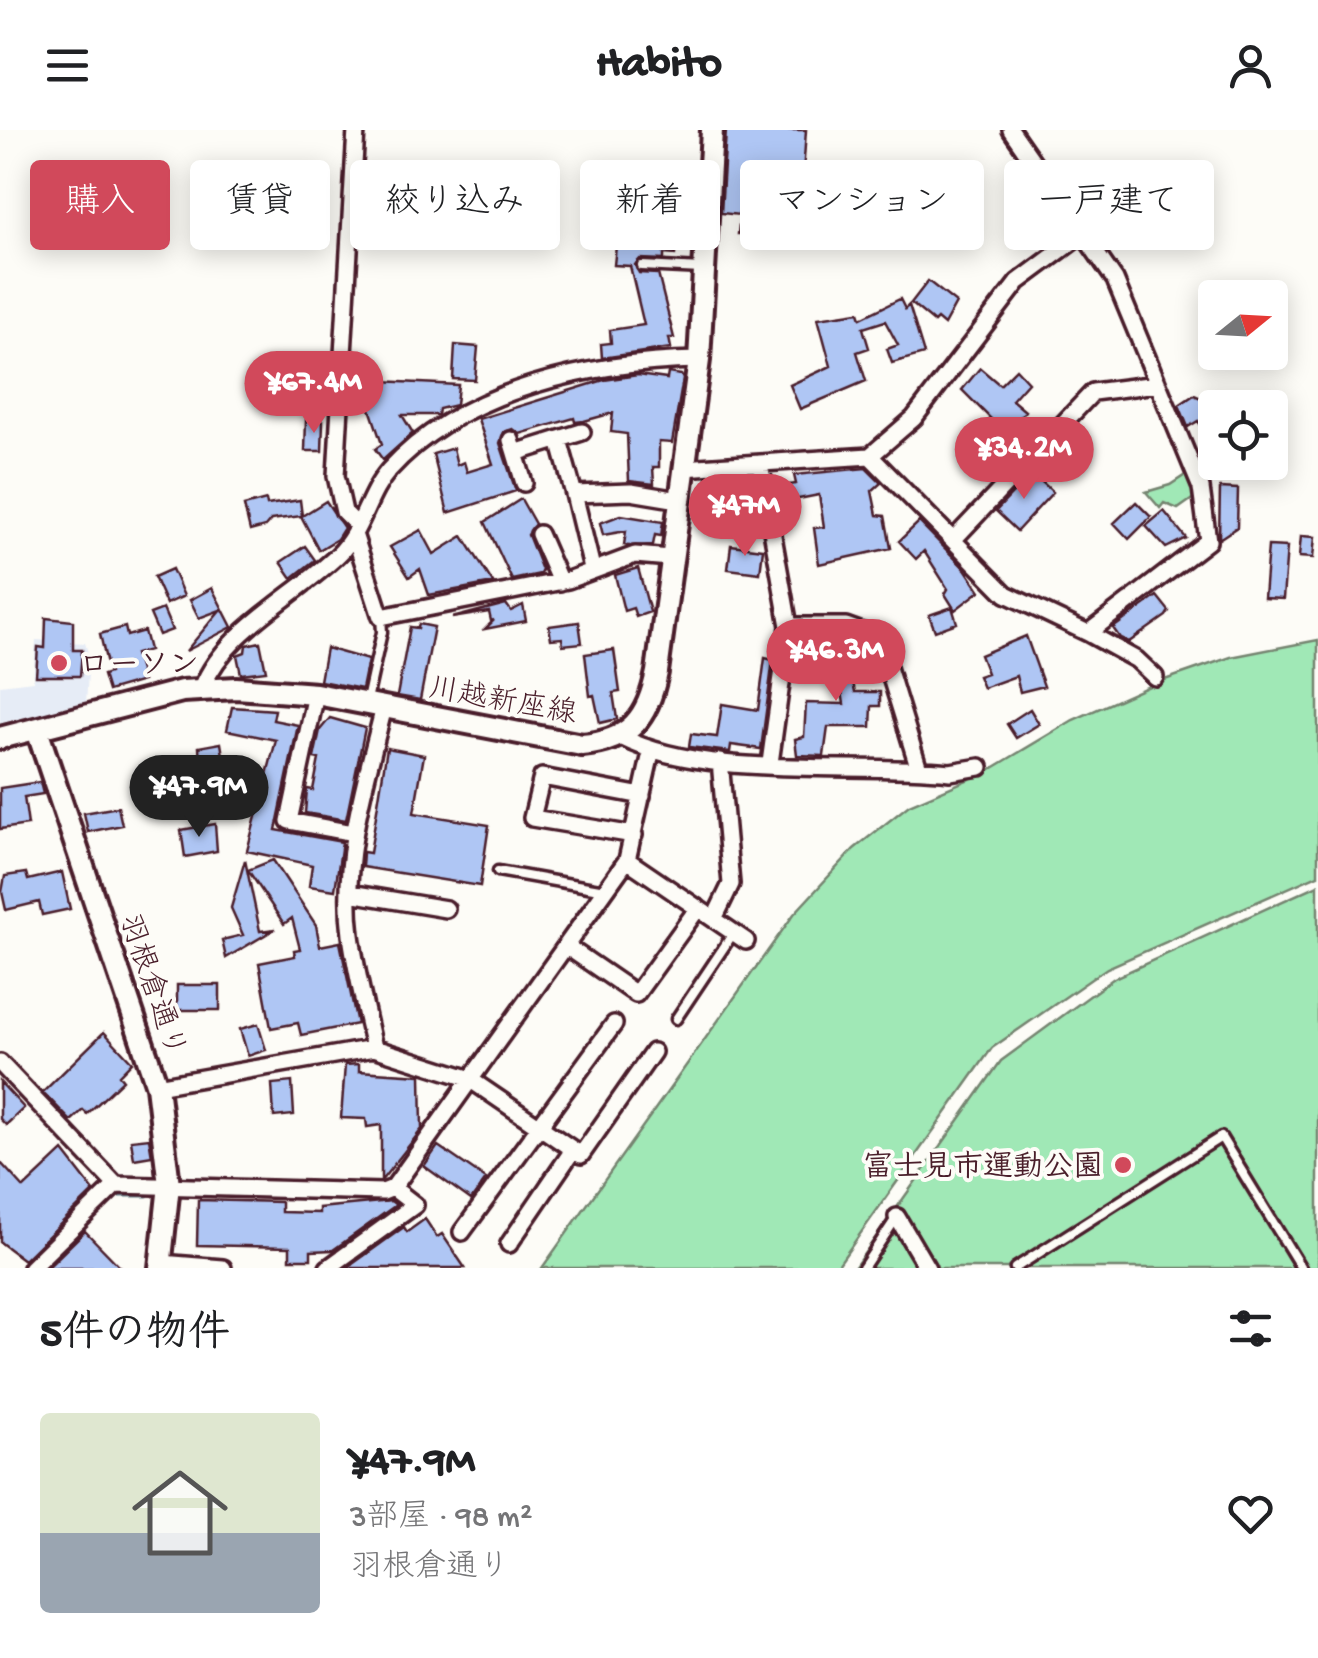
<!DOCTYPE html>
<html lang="ja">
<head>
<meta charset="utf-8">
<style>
  body { margin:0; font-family:"Gochi Hand","Klee One",sans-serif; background:#f2f2f2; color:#202124; height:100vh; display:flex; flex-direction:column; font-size:38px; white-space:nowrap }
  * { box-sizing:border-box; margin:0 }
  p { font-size:32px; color:#757577 }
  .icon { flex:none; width:55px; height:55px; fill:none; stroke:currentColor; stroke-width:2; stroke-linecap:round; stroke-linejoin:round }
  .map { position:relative; height:1138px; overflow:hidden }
  .details { display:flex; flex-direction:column; background:#fff; flex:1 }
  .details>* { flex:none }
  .banner { position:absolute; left:30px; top:30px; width:1260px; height:90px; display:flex; gap:20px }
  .needle { width:65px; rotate:72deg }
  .fabs { position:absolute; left:1198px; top:150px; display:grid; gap:20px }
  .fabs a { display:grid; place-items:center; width:90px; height:90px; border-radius:10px; background:#fff; box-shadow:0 5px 25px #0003; font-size:50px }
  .price { position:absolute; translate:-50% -85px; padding:0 22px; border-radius:35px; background:#d1495b; color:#fff; font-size:32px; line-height:65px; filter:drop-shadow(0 2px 5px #0008) }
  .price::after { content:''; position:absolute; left:50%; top:60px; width:30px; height:22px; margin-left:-15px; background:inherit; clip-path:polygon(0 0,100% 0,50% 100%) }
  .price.current { background:#222; color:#fff }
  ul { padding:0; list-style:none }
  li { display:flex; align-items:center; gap:30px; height:250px; padding:0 40px }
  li+li { border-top:2px solid #e0e0e0 }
  li span { display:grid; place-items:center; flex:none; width:280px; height:200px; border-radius:10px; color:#555 }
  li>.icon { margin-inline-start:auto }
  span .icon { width:120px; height:120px; fill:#fffc; stroke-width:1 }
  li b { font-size:42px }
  h2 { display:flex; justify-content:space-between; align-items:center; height:120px; padding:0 40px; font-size:42px }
  .tag { padding:0 35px; border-radius:10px; background:#fff; box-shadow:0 5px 25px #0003; font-size:35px; line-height:90px }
  .tag.current { background:#d1495b; color:#fff }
  header { display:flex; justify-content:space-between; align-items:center; height:130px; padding:0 40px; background:#fff; font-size:45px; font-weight:800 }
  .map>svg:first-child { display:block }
</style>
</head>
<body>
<header><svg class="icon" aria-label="menu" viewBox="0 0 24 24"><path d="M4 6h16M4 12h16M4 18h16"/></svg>Habito<svg class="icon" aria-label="person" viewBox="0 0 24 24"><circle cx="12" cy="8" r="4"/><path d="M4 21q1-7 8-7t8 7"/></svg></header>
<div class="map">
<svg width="1318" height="1138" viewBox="0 0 1318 1138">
  <rect width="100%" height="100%" fill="#fdfcf7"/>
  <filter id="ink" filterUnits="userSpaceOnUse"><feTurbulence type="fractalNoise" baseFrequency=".01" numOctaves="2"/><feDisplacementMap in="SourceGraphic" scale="20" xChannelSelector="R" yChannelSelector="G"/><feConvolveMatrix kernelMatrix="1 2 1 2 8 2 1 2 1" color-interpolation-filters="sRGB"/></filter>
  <g filter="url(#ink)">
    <path fill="#e6ecf6" d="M36,510L85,513L89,526L86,575L0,594V555L33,551Z"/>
    <path fill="#a0e8b6" stroke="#758470" stroke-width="2.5" d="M1190,342L1198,365L1178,379L1164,373L1160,378L1146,362L1170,355Z
      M1318,510V745L1107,838L992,918L836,1138H542L794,784L854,719L909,675L988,641L1073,590L1156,553L1231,527Z
      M1318,755V1138H854L1001,931L1114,848Z"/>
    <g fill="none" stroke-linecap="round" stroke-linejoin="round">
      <path stroke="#66858f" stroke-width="5" d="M116,1065H147
        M42,1138L76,1104"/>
    </g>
    <path fill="#afc6f4" stroke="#4a1f2b" stroke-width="2.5" d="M726,0H806L799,103L738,104L740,85L721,83Z
      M617,106L676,109L675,125L664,124V130L640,129L635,135L639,143L658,144L674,208H669L671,218L602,228L601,214L611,213L610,200L644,195L630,136L614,135Z
      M928,151L956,173L944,195L937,189L934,192L911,173Z
      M900,169L905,179L909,175L924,224L892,233L887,219L898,215L885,191L863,198L869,218L857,222L866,251L800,279L790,255L831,236L818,188L859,182L861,188Z
      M455,215L478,217L475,250L453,249Z
      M980,238L1000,255L1016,239L1028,252L1012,270L1025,281L1012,298L1027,315L999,345L970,316L994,292L962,260Z
      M668,243L681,245L683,249L672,313L659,312V337H653L654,354L629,351L627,304L611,302L613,283L584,291L575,292L574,288L520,304L513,299L504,302L500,313L516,361L448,383L433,324L453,318L457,335L464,332L467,342L493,334L478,289L604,250L638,245L667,249Z
      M380,251L458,255L456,275L439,279L438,285H402L413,303L383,330L375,319L382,314L363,258Z
      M1194,265L1206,270L1215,285V315L1198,291L1188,297L1179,275Z
      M306,290L323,291L322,321H305Z
      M866,338L881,353L872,361L877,385L885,386L891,418L819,434L814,398L824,397L819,365L778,373L776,357L796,354L794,345Z
      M1032,343L1053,362L1017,401L996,381Z
      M751,346L756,373L715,376L713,355L727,354V348Z
      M1220,358L1238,359L1237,397L1219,409Z
      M521,369L535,394L528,405L542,440L540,444L512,450L485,392Z
      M266,370L267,375L300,370L302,386L326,371L344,398L337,409L319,420L301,386L271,390L265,397L250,401L244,376Z
      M1136,372L1151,387L1129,409L1114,393Z
      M1164,381L1186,408L1166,418L1146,396Z
      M621,385L663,392L661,406L655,405L653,415L628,416L624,415L626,401L603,405L600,393Z
      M919,392L966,440L980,461L955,480L945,464L948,459L924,421L916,429L899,411Z
      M421,400L434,424L463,406L493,453L429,465L420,439L409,447L390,417Z
      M1301,406L1315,407L1313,428L1299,427Z
      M731,415L763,419L760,443L728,439Z
      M305,416L315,430L292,448L281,432Z
      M1268,416L1287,417L1283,469L1264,468Z
      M638,438L650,482L636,487L633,478L624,481L615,445Z
      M172,439L184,466L166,474L154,447Z
      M212,458L232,497L186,521L220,480L199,488L190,470Z
      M1157,466L1169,481L1166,486L1129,512L1120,508L1113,498Z
      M506,474L511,481L523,475L526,491L485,499L494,490L491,491L489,482L452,488Z
      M952,477L957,493L935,501L929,485Z
      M163,479L172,500L159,505L150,484Z
      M46,488L73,491V520H82L80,546H36L38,517L45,518Z
      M579,492L582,513L563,515L562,508L551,509L549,496Z
      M419,494L434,497L420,570L397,566L410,497L418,498Z
      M125,497L127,506L144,501L149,520L135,524L143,551L108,561L103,545L109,543L100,504Z
      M1026,506L1044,556L1020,562L1016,546L983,558L978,546L987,543L980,525Z
      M844,507L855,562H880V576H872L871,597H828L824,626L797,625L795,609L804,607L806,573L844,574L839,543L827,545L822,509Z
      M260,512L266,541L241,544L237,525L245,522L246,515Z
      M326,518L368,530L362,559L320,551Z
      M614,520L620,562L613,563L617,589L600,593L594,565L590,566L585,524Z
      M765,528L773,530L761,619L731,615L730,622L689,617L691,604L717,607L722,574L758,580Z
      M232,577L275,580L273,590L298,595L276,700L342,712L335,760L309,756L312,735L247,721L276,610L227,600Z
      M1030,579L1039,594L1016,608L1007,594Z
      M330,588L365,598L346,690L305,683L307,659L313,660L319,629L314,628L320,600Z
      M221,613L232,680L204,688L199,617Z
      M387,618L424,625L414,683L489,695L480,756L362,737L363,722L370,723Z
      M40,652L43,664L24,667L28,695L0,699V658Z
      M118,677L122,695L88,702L84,683Z
      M215,694L217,721L185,727L181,700Z
      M245,730L260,801L275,799L226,828L222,810L243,805L231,778Z
      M273,730L316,795L320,816L340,812L357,894L301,905L298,893L271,898L259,833L295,826L294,820L300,819L292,788L284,794L248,740Z
      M62,742L70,779L42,785L39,772L6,780L2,762L5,746L26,743L28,750Z
      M177,855H220V880H177Z
      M258,894L266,920L248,926L240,899Z
      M104,902L132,932L119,945L123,950L87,984L83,980L71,991L43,962Z
      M359,934V941L421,945L422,999L381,1051V995L367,997L366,989L341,988L345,935Z
      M0,952L24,978L6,995L0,989Z
      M292,952L294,985L274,987L272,954Z
      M149,1008L152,1026L134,1029L131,1010Z
      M438,1016L486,1049L471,1070L424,1036Z
      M63,1021L94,1061L24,1130L0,1112V1032L24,1058Z
      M198,1070L281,1072V1082L319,1083V1078L391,1071L396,1075L333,1120L311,1121V1129H290V1117L197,1115Z
      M425,1089L437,1107L442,1104L465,1138H347L404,1097L407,1102Z
      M85,1101L121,1138H47Z"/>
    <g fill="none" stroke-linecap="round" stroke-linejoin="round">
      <defs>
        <path id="lane" d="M642,136L702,139
          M367,570L382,502L381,487
          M498,741L605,760
          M676,889L734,802
          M863,1138L897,1087
          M1015,1138L1221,1007L1301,1138"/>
        <path id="street" d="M356,0L336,346L344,382L358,396
          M1011,0L1115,150L1201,358L1208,411L1088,503
          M511,310L515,323L582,302
          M559,310L574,364
          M515,323L524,353
          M870,326L914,288L1018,152L1084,103
          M760,333L789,496L770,633
          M683,338L870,326L1006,464L1088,503L1137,530L1155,547
          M354,404L381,487L568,450L635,425L670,428
          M539,404L560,452
          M953,410L1093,262L1157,254
          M592,438L574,364L631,362L679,370
          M789,496H846L879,508L919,639
          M202,558C225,500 295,467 338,425C362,402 367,365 389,340C463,258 593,232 699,230
          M316,564L289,691L353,703
          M621,607C704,650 853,632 950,642L980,637
          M634,705L532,688L542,647L642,666
          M627,730L746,811
          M350,763L446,779
          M714,789L731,754L720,631
          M566,816L636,864L698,778
          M374,918C366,881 356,843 351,805C341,727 366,651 384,577
          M0,933L116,1055L383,1062L393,1058L627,730L651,623
          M157,956L374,918L468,948L581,1025L653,922
          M897,1087L927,1138
          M462,1102L614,894
          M509,1114L573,1020
          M161,1133L223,1138
          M31,1138L116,1055
          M328,1138L415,1075L393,1058"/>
        <path id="secondary" d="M37,600L157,956L169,1055L160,1138
          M0,608L182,561L236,558L316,564L582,615C630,611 648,588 657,542L699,230L712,0"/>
      </defs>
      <use href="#lane" stroke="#4a1f2b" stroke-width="15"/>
      <use href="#street" stroke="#4a1f2b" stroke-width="22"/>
      <use href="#secondary" stroke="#4a1f2b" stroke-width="28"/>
      <use href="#lane" stroke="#fdfcf7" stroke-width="8"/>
      <use href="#street" stroke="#fdfcf7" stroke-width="15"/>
      <use href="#secondary" stroke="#fdfcf7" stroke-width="20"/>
    </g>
  </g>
  <g fill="#d1495b" stroke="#fdfcf7" stroke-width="4">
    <circle cx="59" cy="533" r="10"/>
    <circle cx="1123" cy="1035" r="10"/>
  </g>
  <g text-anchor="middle" stroke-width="8" stroke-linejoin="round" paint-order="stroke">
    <g font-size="30" font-weight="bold" fill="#4a1f2b" stroke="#fdfcf7" text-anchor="start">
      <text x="79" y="543">ローソン</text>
      <text x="1103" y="1045" text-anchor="end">富士見市運動公園</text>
    </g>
    <g font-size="30" fill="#4a1f2b" stroke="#fdfcf7">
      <text transform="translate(503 569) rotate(10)" y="10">川越新座線</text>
      <text transform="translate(154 855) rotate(71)" y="10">羽根倉通り</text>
    </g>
  </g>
</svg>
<div class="fabs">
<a><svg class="needle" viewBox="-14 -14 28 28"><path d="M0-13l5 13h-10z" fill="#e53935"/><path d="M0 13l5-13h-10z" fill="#757577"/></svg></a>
<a><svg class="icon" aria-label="locate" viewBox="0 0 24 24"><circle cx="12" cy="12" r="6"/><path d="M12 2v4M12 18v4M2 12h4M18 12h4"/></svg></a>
</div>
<b class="price" style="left:314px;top:306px">¥67.4M</b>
<b class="price" style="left:1024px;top:372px">¥34.2M</b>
<b class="price" style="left:745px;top:429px">¥47M</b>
<b class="price" style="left:836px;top:574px">¥46.3M</b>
<b class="price current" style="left:199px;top:710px">¥47.9M</b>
<div class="banner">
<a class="tag current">購入</a>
<a class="tag">賃貸</a>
<a class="tag">絞り込み</a>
<a class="tag">新着</a>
<a class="tag">マンション</a>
<a class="tag">一戸建て</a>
</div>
</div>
<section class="details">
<h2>5件の物件<svg class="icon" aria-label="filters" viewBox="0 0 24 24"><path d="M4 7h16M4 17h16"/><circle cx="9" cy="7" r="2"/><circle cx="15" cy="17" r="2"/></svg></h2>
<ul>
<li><span style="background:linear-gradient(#dfe7d0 60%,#9aa5b1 0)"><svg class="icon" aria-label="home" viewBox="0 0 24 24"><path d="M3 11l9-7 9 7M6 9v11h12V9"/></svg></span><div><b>¥47.9M</b><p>3部屋 · 98 m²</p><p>羽根倉通り</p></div><svg class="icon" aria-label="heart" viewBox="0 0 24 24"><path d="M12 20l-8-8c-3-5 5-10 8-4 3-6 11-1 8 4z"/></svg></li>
</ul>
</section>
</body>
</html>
